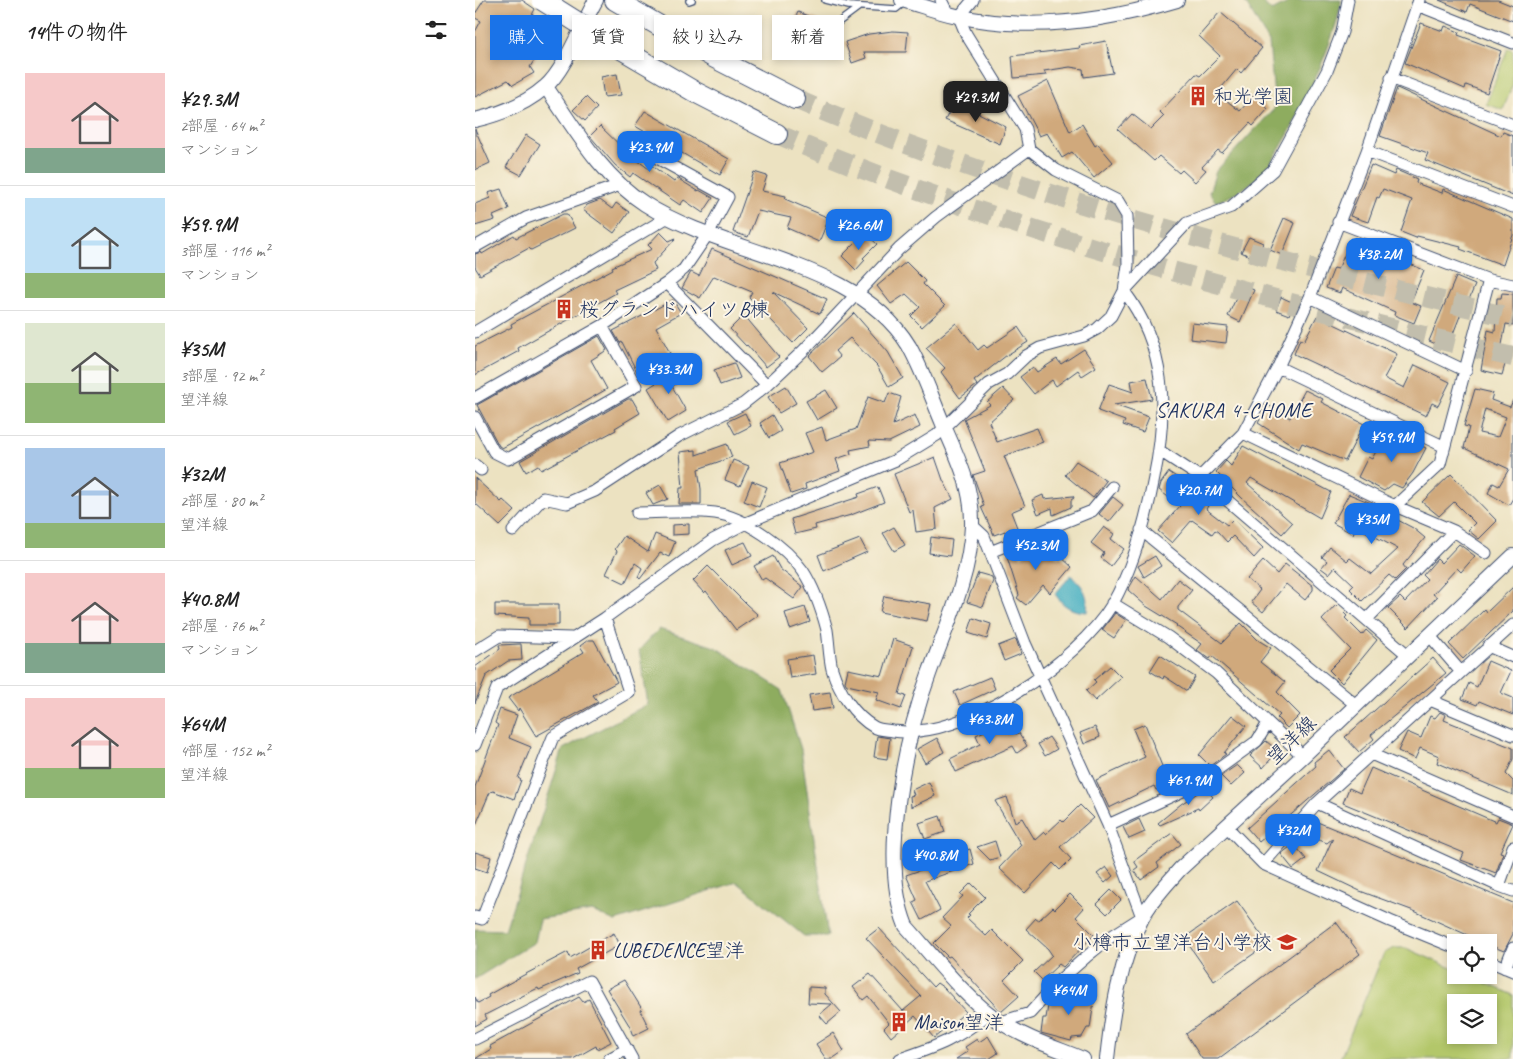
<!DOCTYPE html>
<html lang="ja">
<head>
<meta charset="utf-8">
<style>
  body { margin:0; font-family:Caveat,"Klee One",sans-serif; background:#f2f2f2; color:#222; height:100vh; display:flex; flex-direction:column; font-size:19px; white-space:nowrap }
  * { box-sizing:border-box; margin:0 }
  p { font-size:16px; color:#767676 }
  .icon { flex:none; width:28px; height:28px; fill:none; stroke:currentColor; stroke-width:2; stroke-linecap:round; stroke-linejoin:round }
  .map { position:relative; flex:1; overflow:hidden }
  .drawer { display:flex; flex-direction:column; background:#fff; width:475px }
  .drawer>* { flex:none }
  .guide { position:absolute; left:15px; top:15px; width:475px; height:45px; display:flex; gap:10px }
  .buttons { position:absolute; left:972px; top:934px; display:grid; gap:10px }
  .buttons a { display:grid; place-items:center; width:50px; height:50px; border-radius:0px; background:#fff; box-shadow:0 2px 8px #0003; font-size:25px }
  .price { position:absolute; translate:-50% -42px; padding:0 11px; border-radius:10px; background:#1a73e8; color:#fff; font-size:16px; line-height:32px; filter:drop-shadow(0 1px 2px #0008) }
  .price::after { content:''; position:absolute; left:50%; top:30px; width:15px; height:11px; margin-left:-8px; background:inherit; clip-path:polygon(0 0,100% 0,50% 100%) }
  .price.selected { background:#222; color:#fff }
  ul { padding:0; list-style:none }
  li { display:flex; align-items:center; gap:15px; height:125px; padding:0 25px }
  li+li { border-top:1px solid #e0e0e0 }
  li span { display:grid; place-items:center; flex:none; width:140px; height:100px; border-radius:0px; color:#555 }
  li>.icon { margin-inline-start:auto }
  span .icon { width:60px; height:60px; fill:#fffc; stroke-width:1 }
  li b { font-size:21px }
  h2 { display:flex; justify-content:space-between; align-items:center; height:60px; padding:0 25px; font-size:21px }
  .tag { padding:0 18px; border-radius:0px; background:#fff; box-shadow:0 2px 8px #0003; font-size:18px; line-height:45px }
  .tag.selected { background:#1a73e8; color:#fff }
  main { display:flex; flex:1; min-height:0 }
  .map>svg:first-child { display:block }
</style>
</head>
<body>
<main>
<section class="drawer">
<h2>14件の物件<svg class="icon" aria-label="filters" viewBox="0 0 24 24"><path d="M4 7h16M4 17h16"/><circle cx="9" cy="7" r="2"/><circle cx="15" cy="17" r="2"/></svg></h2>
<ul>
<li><span style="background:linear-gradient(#f6c9c9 75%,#7fa58c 0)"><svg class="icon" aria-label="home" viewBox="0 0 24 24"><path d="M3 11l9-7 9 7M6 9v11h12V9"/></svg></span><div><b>¥29.3M</b><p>2部屋 · 64 m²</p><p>マンション</p></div></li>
<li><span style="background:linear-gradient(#bfe0f5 75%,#8fb573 0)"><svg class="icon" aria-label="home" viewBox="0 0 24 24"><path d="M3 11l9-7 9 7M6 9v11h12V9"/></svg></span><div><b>¥59.9M</b><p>3部屋 · 116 m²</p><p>マンション</p></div></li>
<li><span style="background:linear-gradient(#dfe7d0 60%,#8fb573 0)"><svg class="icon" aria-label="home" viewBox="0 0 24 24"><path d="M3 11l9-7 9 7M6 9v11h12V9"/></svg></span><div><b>¥35M</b><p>3部屋 · 92 m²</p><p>望洋線</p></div></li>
<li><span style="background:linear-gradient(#a9c7e8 75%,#8fb573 0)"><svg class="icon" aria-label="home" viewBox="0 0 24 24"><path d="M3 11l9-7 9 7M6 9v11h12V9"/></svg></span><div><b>¥32M</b><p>2部屋 · 80 m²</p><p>望洋線</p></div></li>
<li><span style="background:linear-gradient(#f6c9c9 70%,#7fa58c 0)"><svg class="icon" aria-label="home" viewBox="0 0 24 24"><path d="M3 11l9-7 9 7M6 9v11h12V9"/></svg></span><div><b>¥40.8M</b><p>2部屋 · 76 m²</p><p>マンション</p></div></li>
<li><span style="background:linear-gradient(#f6c9c9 70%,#8fb573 0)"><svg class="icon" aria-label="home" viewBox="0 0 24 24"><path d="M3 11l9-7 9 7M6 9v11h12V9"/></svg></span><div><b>¥64M</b><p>4部屋 · 152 m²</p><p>望洋線</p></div></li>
</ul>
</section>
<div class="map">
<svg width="1038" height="1059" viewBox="0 0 1038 1059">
  <rect width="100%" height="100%" fill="#fcf5e5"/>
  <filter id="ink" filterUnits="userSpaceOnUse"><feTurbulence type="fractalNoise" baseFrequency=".02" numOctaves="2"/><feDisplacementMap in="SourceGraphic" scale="10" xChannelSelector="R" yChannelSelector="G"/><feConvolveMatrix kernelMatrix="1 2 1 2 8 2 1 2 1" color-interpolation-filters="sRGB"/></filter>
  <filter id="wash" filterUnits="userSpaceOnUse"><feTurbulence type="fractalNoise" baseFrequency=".0096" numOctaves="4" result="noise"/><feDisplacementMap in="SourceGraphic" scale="20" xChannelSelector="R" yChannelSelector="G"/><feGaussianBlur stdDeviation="1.12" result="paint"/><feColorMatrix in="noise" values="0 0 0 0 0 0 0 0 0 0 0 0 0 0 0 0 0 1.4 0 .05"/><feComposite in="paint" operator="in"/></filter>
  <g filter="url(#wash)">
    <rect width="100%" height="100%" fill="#ece2c1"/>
    <path fill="#b3c76a" stroke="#677b64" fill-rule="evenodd" d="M1033,48L1038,50V84L1028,110L1011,104Z
      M920,948H931L981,970V975H992L1038,995V1059H865L909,953ZM981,1002H1014V1035H981Z"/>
    <path fill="#8eac5e" stroke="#546e5e" d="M769,0H785L797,11L818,0H866C865,32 812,148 789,171C776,185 759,196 741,202L734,193L741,171L800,108L794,42Z
      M184,629L240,647L307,690L326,749L353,936H329L262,882L140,921L117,911L65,919L60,942L0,979V929L30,930L88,749L173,704L164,650Z"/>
    <path fill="#42aec1" stroke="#2e6e90" d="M596,575C609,586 614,596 612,612C596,611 589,607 580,594Z"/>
    <g id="blocks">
      <path fill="#d0a97c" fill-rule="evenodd" d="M9,0H47L60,9L52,25L73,38L55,67L59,73L38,85L33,80L0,97V32L6,21L0,18V14Z
        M964,0H1023L1038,6V21L995,4L992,12Z
        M323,12L343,20L334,36L315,29Z
        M745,12L787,48L766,73L762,69L742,93L765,111L780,94L793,109L778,126L775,123L747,153L743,150L727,167L731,170L720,182L707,170L704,173L684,156L679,161L643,129L657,114L676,129L689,116L685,112L721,74L725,76L745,56L724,36Z
        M946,23L968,31L970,26L984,32L983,35L1026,51L1012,93L991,85L990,89L930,63Z
        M418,31L433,32L431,52H389L391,58L377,63L370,42L394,34Z
        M631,41L638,73L609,77L608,69L595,67L569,71L571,75L539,78L537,56L605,48L604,46Z
        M142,74L146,95L129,97L126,77Z
        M573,81L595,132L607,124L620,146L623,144L638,162L619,178L597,152L587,158L572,133L564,136L543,96Z
        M922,88L1026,136L1028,132L1038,136V196L950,160L953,153L905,136Z
        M111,97L122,108L110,121L98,110Z
        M480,101L531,127L525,144L470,120Z
        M170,111L254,159L245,175L160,126Z
        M125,126L154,154L174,169L176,165L199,182L202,178L223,191L224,190L238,198L228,213L209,200L205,205L158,173L155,177L140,165L115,136Z
        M0,129L15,163L0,170Z
        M51,135L65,144L46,175L31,167Z
        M896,165L919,175L921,170L942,179L941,183L967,193L968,189L1038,219V235L1028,265L985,249L986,247L942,236L941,238L926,232L937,200L908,189L904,198L902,197L893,222L875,216Z
        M279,172L292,176L287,191L311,196L310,199L354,218L344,242L312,228L316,218L283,211L273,237L258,232Z
        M26,189L34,209L18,216L20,220L0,226V204L15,198L13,193Z
        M125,200L137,209L141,203L154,212L139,233L108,210L112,205Z
        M88,214H92L100,228L56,250L54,248L5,275L0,267V254L6,252L7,254L39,235L41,238Z
        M809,218L820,223L807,255L795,250Z
        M185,232L194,241L201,238L178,263L181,270L139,290L141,293L43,348L44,351L0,375V346L37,327L36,324L138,269L137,267L177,249L173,245Z
        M390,233L402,244L388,258L390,260L381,270L367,256Z
        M774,237L788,243L781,259L766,252Z
        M876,240L919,258L920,255L931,260L930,262L949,270L936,302L946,306L939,323L919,315L920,312L867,288L865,293L851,288L859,268L863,269Z
        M237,249L352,299L345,314L298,292L333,328L318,343L274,297L277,292L239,276L225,298L207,288L216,272L224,276Z
        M431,262L450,281L448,284L470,306L447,327L436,316L445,307L431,294L416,304L402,286Z
        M981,277L1000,285L991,307L989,306L972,349L954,341Z
        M767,285L779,290L765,322L753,316Z
        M1027,293L1038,294V325L1031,324L1024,360L1031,361L1027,375L1006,370L1013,330L1020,332L1022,298H1026Z
        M806,297L819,303L814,315L801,310Z
        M198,300L206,313L181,327L195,353L162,372L147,342L145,343L138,331Z
        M379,313L413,352L428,378L414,387L402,366L375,338L360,351L365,357L347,372L334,356Z
        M269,315L304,357L291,367L272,345L271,346L255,329Z
        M842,316L922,354L909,378L929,388L940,365L975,382L963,406L957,403L951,416L819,354L825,339L829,341Z
        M481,323L503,350L509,345L512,348L543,327L553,342L532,355L499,381L502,385L485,398L466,372L470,368L451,348Z
        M717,323L753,327L751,343L715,339Z
        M124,336L132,350L116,360L132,389L38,442L27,448L24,446L2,405Z
        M609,349L621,367L607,376L603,370L581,386L577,380L559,394L545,377L558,367L562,372L582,359L586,364Z
        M259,363L265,378L245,385L239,370Z
        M207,367L212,378L197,386L211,411L193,422L173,388Z
        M672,378L677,399L639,405L674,417L668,432L648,425L650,421L623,411L634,384L658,392L656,381Z
        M311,386L321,403L304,413L293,397Z
        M528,388L539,400L514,422L522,442L562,428L568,442L529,456L550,506L536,512L543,530L532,535L530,531L519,535L506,507L509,506L498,475L510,471L489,419L515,405L512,402Z
        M1000,389L1018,393L1016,400L1035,407L1038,400V498L1034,505L1013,493L1018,483L1024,486L1034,469L989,448L994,427L989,426ZM1010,409L1031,417L1023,437L1004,433Z
        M351,390L362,408L342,420L331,401Z
        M830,390L848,399L846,402L889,424L870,461L827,443L824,449L783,423L793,405L815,418Z
        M414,393L426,397L418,425L440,415L445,427L414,442L394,441L395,446L375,450L376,454L361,459L365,471L330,484L331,489L316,494L305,463L338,452L330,433L347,427L351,440L381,429L393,397L410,403Z
        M153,399H157L165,413L140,428L141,430L66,470L63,465L51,472L45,461Z
        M270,413L276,426L260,434L253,421Z
        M297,415L306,431L294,438L285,423Z
        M910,434L926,443L930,437L951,448L938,473L927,488L918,484L909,491L883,477L893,457L897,459Z
        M252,444L257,457L223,469L226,489V504H204L205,488H208L205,452L221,450V455Z
        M768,446L856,492L845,518L776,478L772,483L817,523L807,534L767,498L741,472L751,461L756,466Z
        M460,457L468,480L478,499L460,508L462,529L441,532L438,510L434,512L419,474Z
        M258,460L274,466L265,486L250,480Z
        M601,461L631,481L618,498L590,475Z
        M694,472L722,491L718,496L733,506L731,509L752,525L758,519L788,548L779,558L758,536L752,542L743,532L740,530L737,534L717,520L697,543L683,531L705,506L684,490L686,483Z
        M976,474L1022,521L1004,539L993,530L1000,523L979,502L964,516L947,502Z
        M0,478L26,502L28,500L40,511L25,526L0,503Z
        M277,481L292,487L284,507L269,501Z
        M185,485L193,499L178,505L171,493Z
        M403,487L409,502L376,515L340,525L341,529L320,534L316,519L384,497L383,494Z
        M874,494L896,503L894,505L938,528L950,538L928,565L931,569L920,580L914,575L887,601L875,589L879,585L860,567L854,574L846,568L852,561L847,557L855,547L872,561L875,558L896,574L923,549L882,527L878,534L858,523Z
        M568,495L569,499L598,496L599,498L596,500V507L578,515L577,508L563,514L557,500Z
        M638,497L648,505L634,522L624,514Z
        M214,524V534L197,535V525Z
        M419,527L430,545L419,551L408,533Z
        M629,527L639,534L636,539L649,549L636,566L626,558L629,553L616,543Z
        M180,534L200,542L194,557L185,553L165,579L163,577L167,568L160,563L150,583L131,574L142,551L140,549L149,536L173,552Z
        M456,537L477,540L475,556L454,553Z
        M385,539L392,552L349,571L343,555Z
        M566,540L583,558L585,556L597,567L575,593L568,585L551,605L542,598L544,595L531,554L543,549L546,557Z
        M270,542L277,556L257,565L250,550Z
        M984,544L1000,556L986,572L982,568L958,594L962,597L933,628L913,608L925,597L930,602L952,579L948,575L962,559L966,563Z
        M298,556L305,569L328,587L319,599L290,578L287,580L279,566Z
        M680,556L686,566L669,577L663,566Z
        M788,561L802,574L810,564L838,586V590L830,600L811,584L788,612L776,602L785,590L772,579Z
        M233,566L271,604L283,615L261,630L231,591L229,593L218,581Z
        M503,573L517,577L518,581L508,607L492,602Z
        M661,576L687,599L703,579L717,590L703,607V610L747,643L766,623L783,640L796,648L785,662L810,682L802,692L825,715L812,728L802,718L805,715L737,656L735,659L722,650L727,644L701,626L702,625L671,606L653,590Z
        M1038,587V611L988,659L974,644L1010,609L1012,612Z
        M409,596L456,604L452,621L405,612Z
        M20,604H84V625H54V618L20,616Z
        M861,605L872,616L870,618L887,635L891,630L902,640L867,683L854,670L875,649L847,620Z
        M330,607L335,622L315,629L310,613Z
        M640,613L651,620L639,638L627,630Z
        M498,618L516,624L512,639L493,633Z
        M418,639L438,646L424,694L431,696L426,709L401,700L404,692L372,685L370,682L373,669L407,676Z
        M541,639L546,654L529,661L523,646Z
        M113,640H119L142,682L118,695L123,702L61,736L44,708L43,711L33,698L109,652L105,646Z
        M46,644L47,660L33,661L11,676L0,703V667L25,649L24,645Z
        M338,655L341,674L315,678L312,659Z
        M685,655L720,677L712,691L689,676L688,679L675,671Z
        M958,658L971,673L896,735L899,739L884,752L870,737Z
        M1013,661L1036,671L1026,693L1038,698V715L1004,701L1002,705L987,699L994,683L1002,687Z
        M635,666L646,677L620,701L611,691L621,682L619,680Z
        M515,677L520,689L485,705L479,692Z
        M355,692L358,708L337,711L334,695Z
        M25,709L42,715L34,738L56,747L43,778L46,780L39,799L18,791L15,792L0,827V787L23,725L20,723Z
        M965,712L971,715L969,720L1038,748V759L1031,774L1038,781V795L962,763L964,756L945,748L940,759L923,751L932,732L946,738L955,716L960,718Z
        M526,715L535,734L539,731L541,734L544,733L552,746L542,753L538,746L481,772L475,759L505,744L501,735L516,728L513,722Z
        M757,715L771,726L749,753L751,754L735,766L724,755Z
        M670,724L695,786L681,790L679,786L634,808L621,780L670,757L658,729Z
        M620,727L625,737L609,744L605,733Z
        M402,736L415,738L412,759L399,757Z
        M574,737L582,749L570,756L563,744Z
        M462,738L469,752L450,763L442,749Z
        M791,741L803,751L788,768L775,756Z
        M854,750L869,769L810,820L805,824L802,823L804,825L784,842L772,828L841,766L839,762Z
        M762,765L770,773L756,786L746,776Z
        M896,768L1021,822L1023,818L1038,824L1025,852L1028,853L1021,873L986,860L989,853L868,803L874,788L885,793Z
        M454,782L460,796L436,807L435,796L439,795L437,790Z
        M730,788L738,797L724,810L723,808L685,825L683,823L706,804Z
        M532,797L540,822L547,818L560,840L569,832L571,834L586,820L588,822L605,805L618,818L585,847L596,859L585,870L578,863L550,893L524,868L546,845L520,801Z
        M465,816L470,832L450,839L444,823Z
        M664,819L670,832L654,839L648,827Z
        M840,821L1038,903V934L1029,951L1014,945V942H1008L939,911L885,891L843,871L858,838L852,843L834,836Z
        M697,833L706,844L682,863L684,867L666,880L659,870L663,867L659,861Z
        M520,841L525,857L515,860L502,847Z
        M819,844L831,859L818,869L806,854Z
        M495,849L499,864L450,881L465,910L447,920L438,902L442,900L431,875L460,865L459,862Z
        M0,852L16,857L12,872L0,868Z
        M631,867L638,876L630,883L622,874Z
        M496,883L510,897L493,914L495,915L492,918L511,936L517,930L548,961L529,980L544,996L526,1012L475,956L473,957L459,943L476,926L467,918L488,896L485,894Z
        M636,890L646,900L632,914L622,904Z
        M595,894L609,908L601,917L619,935L588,967L584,964L567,980L559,972L577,955L573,949L551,929L561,918L564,920L578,907L580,909Z
        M762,901L793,944L739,981L709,938Z
        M861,922L885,954L743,1059H727L711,1034Z
        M404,928L458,987L462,983L469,988L491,1012L459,1038L440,1016L416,1037L409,1028L414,1023L393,996L388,1000L378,987L395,974L428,1011L446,996L391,938Z
        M139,933L145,945L101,969L103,973L64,990L63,988L10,1015L12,1019L0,1026V997L3,1003L14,997L13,995L47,976L93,952L95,958Z
        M149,980L167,1009L165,1010L174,1028L158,1036L154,1025L132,989Z
        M334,987L350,988V994L366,1012L352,1024L344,1015L357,1004L333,1003Z
        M600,988L602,992L620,995L615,1028H612L607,1037L597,1038L596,1041L566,1033L568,1018H571L573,1006Z
        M104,997L108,1002L114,999L136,1042L122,1049L121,1046L98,1059H0L16,1049L15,1046Z
        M358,1033L369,1051L357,1059H351L341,1044Z
        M513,1036L523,1053L514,1059H481L493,1051L490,1047L502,1039L504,1042Z"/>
    </g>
  </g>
  <g filter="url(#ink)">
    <use href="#blocks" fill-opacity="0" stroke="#3a4a6d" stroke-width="1"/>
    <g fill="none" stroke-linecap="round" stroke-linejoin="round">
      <path stroke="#c2bead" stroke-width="20" stroke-dasharray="20 10" stroke-linecap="butt" d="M320,99C550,198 794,260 1038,318
        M302,134C537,235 789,299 1038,357"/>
      <defs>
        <path id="service" d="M350,0L374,6L421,9L430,2
          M214,1L217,0
          M345,36L384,7"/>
        <path id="minor" d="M466,0L473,14
          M942,5L1038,43
          M916,78L1038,125
          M892,151L1038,207
          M863,222L1014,280L1038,285
          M0,247L51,218L145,185
          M192,283L292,385
          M835,297L991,371
          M0,332L193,217
          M803,367L968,446
          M0,398L127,326L192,283L209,269L233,234L253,197L162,147
          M0,417L19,452L33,459L161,386L127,326
          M768,433L920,506L979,531L1011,553
          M685,451L725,477L934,656
          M0,465L6,470
          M725,477L768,433L803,367L835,297L892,151L944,0
          M920,506L965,464L1014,280
          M162,513C187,513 215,510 240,513C270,517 311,547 328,571C339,588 347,611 352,630C354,643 354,656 357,669C364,691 378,715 399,727C404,730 412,730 418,731C488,741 603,662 638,603C659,565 671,520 679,478C693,411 692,348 649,291L653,265L652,216L643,201L581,170L554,149L550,129L491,34L484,17L498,0
          M497,525L509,536L550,643L633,825L667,917L637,936L611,957L586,979L555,1013L526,1022
          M666,530L881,705
          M38,531L68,498L92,503L120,491L204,436L268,404L292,385L329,350L424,249L461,217L554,149
          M515,552L617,511L637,487
          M637,603L693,637L741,673L828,756
          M892,619L979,531
          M955,636L985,671
          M1013,646L1038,657
          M0,651L24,636L96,638
          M955,700L1038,735
          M0,745L22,688L130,618L238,540L271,523L421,460L462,435L514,384L532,374L551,356L565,348L609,336L622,329L636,316L649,291L712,223L756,207L798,170L852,71L867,32L873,0
          M896,754L1038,816
          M842,803L1024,886L1038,847
          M633,825L721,785L782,741L793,723
          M752,827L788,864L915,921L981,948
          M788,864L842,803L1038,625
          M1024,886L1038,891
          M0,917L7,919L78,737L154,692L130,618
          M1014,961L1038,971
          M1030,968L1038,948
          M0,1039L114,981L157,1059
          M134,1059L152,1049
          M425,1059C464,1046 482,1039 515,1013"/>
        <path id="tertiary" d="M427,0C445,5 463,12 482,16C554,32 632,21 702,0
          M71,87C100,129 126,176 170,204C251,256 382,260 434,346C448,371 457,398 468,424C483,458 498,488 497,526C495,577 471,627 454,674C430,739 404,860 431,926C458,956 493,1002 527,1023C552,1039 581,1048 608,1059
          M0,120C25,114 50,105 70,87C90,70 107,24 121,0
          M632,1059C637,1013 645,960 667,918C676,900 692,884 705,869L828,756L1038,556"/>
        <path id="motorway" d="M140,0L238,57L320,99
          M126,37L220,92L302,134"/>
      </defs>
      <use href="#service" stroke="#3a4a6d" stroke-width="8"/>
      <use href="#minor" stroke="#3a4a6d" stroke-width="13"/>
      <use href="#tertiary" stroke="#3a4a6d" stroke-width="16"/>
      <use href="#motorway" stroke="#3a4a6d" stroke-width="22"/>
      <use href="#service" stroke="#fff" stroke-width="5.5"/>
      <use href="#minor" stroke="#fff" stroke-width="11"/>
      <use href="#tertiary" stroke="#fff" stroke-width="14"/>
      <use href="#motorway" stroke="#fff" stroke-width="20"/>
      <defs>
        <path id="motorway-bridge" d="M67,0L126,37"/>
      </defs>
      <use href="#motorway-bridge" stroke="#3a4a6d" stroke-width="22" stroke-linecap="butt"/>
      <use href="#motorway-bridge" stroke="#fff" stroke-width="20"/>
    </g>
  </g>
  <defs>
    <symbol id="building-bare" viewBox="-9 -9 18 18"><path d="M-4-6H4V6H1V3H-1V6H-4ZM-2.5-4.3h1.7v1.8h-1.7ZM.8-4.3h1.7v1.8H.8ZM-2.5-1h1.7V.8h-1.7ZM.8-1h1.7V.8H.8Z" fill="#c8321e" stroke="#fcf5e5" stroke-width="2.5" paint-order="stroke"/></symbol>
    <symbol id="school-bare" viewBox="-9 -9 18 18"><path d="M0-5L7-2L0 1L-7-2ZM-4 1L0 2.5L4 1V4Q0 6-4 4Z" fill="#c8321e" stroke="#fcf5e5" stroke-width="2.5" paint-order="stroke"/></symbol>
  </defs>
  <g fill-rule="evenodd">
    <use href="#building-bare" x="709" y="82" width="28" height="28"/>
    <use href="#building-bare" x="75" y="295" width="28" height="28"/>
    <use href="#school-bare" x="798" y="928" width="28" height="28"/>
    <use href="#building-bare" x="109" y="936" width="28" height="28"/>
    <use href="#building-bare" x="410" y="1008" width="28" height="28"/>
  </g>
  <g text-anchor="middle" stroke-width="4" stroke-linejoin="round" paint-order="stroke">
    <g font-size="20" fill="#1b2f5e" stroke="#fcf5e5" text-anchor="start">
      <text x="738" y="103">和光学園</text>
      <text x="104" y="316">桜グランドハイツB棟</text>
      <text x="797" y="949" text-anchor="end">小樽市立望洋台小学校</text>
      <text x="138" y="957">LUBEDENCE望洋</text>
      <text x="439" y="1029">Maison望洋</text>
    </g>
    <g font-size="20" fill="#1b2f5e" stroke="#fcf5e5">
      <text transform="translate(816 740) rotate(-44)" y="7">望洋線</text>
    </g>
    <g font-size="21" letter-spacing="1" fill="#1b2f5e" stroke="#fcf5e5">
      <text x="759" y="417">SAKURA 4-CHOME</text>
    </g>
  </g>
</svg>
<div class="buttons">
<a><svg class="icon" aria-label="locate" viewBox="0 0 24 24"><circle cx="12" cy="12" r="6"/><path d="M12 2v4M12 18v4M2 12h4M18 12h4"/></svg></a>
<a><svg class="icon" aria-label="layers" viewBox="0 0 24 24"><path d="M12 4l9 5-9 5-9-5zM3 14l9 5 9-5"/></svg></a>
</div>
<b class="price selected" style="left:501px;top:123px">¥29.3M</b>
<b class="price" style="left:175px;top:173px">¥23.9M</b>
<b class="price" style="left:384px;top:251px">¥26.6M</b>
<b class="price" style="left:904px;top:280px">¥38.2M</b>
<b class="price" style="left:194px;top:395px">¥33.3M</b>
<b class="price" style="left:917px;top:463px">¥59.9M</b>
<b class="price" style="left:724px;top:516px">¥20.7M</b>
<b class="price" style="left:897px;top:545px">¥35M</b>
<b class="price" style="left:561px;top:571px">¥52.3M</b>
<b class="price" style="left:515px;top:745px">¥63.8M</b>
<b class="price" style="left:714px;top:806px">¥61.9M</b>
<b class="price" style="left:818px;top:856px">¥32M</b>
<b class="price" style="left:460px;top:881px">¥40.8M</b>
<b class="price" style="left:594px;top:1016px">¥64M</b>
<div class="guide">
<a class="tag selected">購入</a>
<a class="tag">賃貸</a>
<a class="tag">絞り込み</a>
<a class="tag">新着</a>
</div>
</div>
</main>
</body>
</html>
